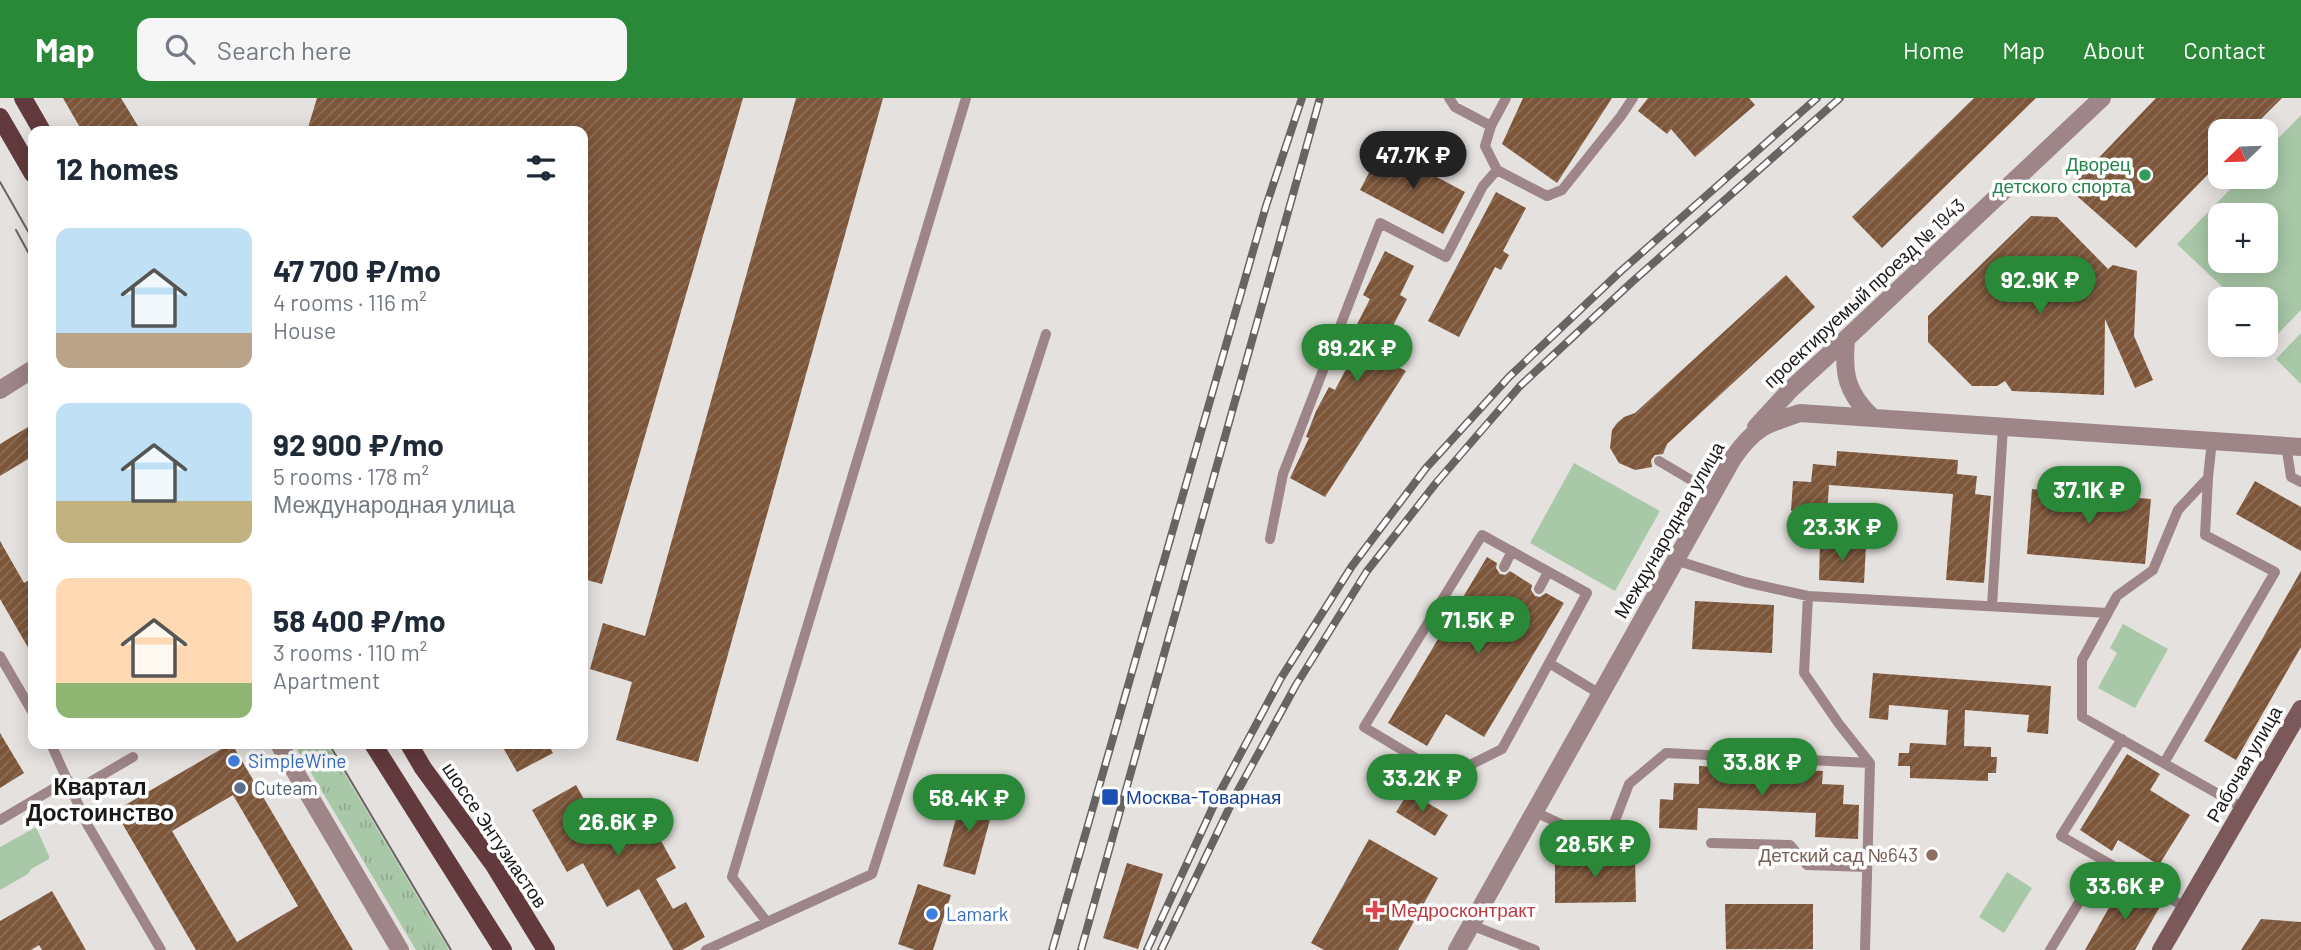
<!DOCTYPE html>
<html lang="en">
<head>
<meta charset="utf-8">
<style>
  body { margin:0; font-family:Barlow,sans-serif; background:#f6f6f7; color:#1f2937; height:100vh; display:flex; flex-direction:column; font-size:26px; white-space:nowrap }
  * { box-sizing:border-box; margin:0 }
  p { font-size:23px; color:#747a83 }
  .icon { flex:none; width:38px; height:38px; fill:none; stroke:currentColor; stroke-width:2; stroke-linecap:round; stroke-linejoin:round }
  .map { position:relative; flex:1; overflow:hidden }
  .sheet { position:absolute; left:28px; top:28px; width:560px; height:623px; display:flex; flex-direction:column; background:#fff; border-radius:14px; box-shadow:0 4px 18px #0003 }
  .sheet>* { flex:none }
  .needle { width:46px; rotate:247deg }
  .tools { position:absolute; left:2208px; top:21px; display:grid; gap:14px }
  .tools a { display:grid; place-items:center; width:70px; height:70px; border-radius:14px; background:#fff; box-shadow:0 4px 18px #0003; font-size:35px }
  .price { position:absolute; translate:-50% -60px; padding:0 16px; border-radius:24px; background:#2a8839; color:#fff; font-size:23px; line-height:46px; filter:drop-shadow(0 2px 4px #0008) }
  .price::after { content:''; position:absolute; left:50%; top:42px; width:21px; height:16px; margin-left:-10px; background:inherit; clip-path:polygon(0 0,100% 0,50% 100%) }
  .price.on { background:#222; color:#fff }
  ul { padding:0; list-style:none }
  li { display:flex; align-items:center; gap:21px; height:175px; padding:0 28px }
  li span { display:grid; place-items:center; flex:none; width:196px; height:140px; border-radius:14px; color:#555 }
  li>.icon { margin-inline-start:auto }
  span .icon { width:84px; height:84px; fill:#fffc; stroke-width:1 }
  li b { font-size:30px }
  h2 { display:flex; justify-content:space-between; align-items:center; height:84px; padding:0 28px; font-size:30px }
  header { display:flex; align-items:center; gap:42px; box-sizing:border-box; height:98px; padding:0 35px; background:#2a8839; color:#fff }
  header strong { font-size:33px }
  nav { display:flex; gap:38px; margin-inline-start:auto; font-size:24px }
  .search { width:490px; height:63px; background:#f6f6f7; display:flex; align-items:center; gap:18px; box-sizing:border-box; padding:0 24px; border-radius:14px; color:#747a83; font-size:26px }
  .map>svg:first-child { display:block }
</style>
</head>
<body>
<header>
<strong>Map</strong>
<div class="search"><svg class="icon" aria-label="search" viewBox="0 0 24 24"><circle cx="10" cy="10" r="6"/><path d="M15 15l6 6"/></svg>Search here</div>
<nav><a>Home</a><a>Map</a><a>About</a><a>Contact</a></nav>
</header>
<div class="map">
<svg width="2301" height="852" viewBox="0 0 2301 852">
  <defs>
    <pattern id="grass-tufts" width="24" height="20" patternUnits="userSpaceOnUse" patternTransform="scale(1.75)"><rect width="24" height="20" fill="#a8c8a7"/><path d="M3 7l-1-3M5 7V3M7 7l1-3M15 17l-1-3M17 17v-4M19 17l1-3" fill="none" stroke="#90ab8f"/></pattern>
    <pattern id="building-hatch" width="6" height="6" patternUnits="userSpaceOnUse" patternTransform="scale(1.75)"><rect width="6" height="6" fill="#7d563a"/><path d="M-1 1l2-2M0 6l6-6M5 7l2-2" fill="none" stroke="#8c6f5a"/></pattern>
  </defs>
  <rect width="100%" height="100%" fill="#e5e1df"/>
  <path fill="url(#grass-tufts)" d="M294,646H327L449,852H416Z"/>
  <path fill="#a8c8a7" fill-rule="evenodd" d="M2301,17V212L2274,240L2266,232V201H2235L2177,146L2242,79H2266V53ZM2266,117V163H2221V117Z
    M2301,235V286L2276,261Z
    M1574,365L1660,413L1615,493L1530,445Z
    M2123,526L2168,551L2135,610L2098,590L2117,555L2110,550Z
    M36,729L49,758V761L31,771L28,776L0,792V749Z
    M2007,774L2032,790L2004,835L1979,819Z"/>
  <path fill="url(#building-hatch)" fill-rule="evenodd" d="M63,0H121L141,33H82Z
    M317,0H743L602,486L583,481V33H307Z
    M796,0H883L698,664L616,642L632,584L590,571L603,525L645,538Z
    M1523,0H1612L1557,85L1502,46Z
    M1648,0H1749L1755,7L1695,59L1671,31L1667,36L1638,13Z
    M1974,0H2036L1882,150L1852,119Z
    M2156,0H2282L2249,33H2221V63L2136,150L2069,91Z
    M1382,50L1465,94L1443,136L1360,92Z
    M1496,94L1526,110L1503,153L1509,157L1501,172L1495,169L1459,239L1428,223Z
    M2031,118L2057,119L2108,171L2113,167L2137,173L2134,238L2153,282L2135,290L2105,221L2104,297L2012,293L2005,283L1997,288H1972L1928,244V218Z
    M1385,153L1414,168L1400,197L1407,201L1377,258L1406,273L1325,399L1290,380L1291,378L1309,340L1306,339L1316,313L1329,289L1335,292L1362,241L1352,236L1370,201L1363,197Z
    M1786,177L1815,209L1667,346L1663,356L1655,357L1651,362L1652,369L1635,372L1619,365L1610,350L1612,332L1617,325L1624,319L1635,315Z
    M33,326V358L0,378V346Z
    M1837,353L1958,362L1957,376L1977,378L1975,396L1991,398L1984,485L1946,482L1953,396L1829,387L1827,416L1791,413L1793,383L1811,384L1813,366L1836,368Z
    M2255,383L2301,409V453L2236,416Z
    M2032,391L2151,401L2145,466L2027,456Z
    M0,443L24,485L33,480V558L0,501Z
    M1820,445L1866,447L1864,485L1819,482Z
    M1487,459L1497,465L1496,470L1500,476L1505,477L1510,473L1532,487L1531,492L1535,498L1540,499L1546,495L1564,505L1484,639L1446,616L1427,648L1388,625Z
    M2301,473V549L2236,662L2204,643Z
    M1695,503L1774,507L1772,555L1692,551Z
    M1873,575L2051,588L2048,636L2027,634L2029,617L1965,612L1964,648L1991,649V659H1997L1996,675H1988V683L1910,680V668H1898L1899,655H1909L1910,645L1946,647L1948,612L1889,607L1888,622L1869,620Z
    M0,635L24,675L0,690Z
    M230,646H232L353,852H196L115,713ZM233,697L298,808L237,844L172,733Z
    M501,646H548L553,655L517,674Z
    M2127,656L2160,676L2150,692L2190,717L2159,767L2118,742L2112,753L2080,732Z
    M1699,668L1823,673L1822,686L1844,687L1843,706L1859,707L1858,741L1815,739L1816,715L1698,710L1697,732L1659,730L1660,701L1673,702L1674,685L1699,686Z
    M576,687L597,724L638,701L676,770L656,781L673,811L686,804L705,839L682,852H673L639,791L607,809L583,765L567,774L532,712Z
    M963,694L995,703L975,777L943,768Z
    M1409,694L1448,717L1435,738L1396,714Z
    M1369,741L1438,780L1398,852H1324L1311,845Z
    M1635,759L1636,804L1555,805V760Z
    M1127,765L1163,776L1138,851L1103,840Z
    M2123,785L2161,807L2135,852H2085Z
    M918,786L951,797L933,852H915L898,846Z
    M52,793L86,852H42L39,847L31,852H0V823Z
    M1725,806H1813V851H1726Z
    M2261,821L2301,824V852H2241Z"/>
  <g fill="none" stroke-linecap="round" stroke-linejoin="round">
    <path stroke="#9e8587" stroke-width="10" d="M1449,0L1455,9L1491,28
      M1506,0L1491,28L1485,48L1497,72L1547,98L1562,92L1621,18L1633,0
      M2212,342L2208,380L2178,412L2153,472L2117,498L2082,562V619L2243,710
      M2286,347L2291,379L2301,384
      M1659,363L1713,395
      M1270,441L1283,376L1380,125L1446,159L1483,88L1497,72
      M1675,462L1745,484L1808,498L2108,515
      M1504,469L1512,453
      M1539,491L1548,474
      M1808,498L1804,575L1839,626L1870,665L1865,852
      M1992,508L2003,329
      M0,558L33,615
      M1549,565L1587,495L1482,437L1364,629L1424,665L1470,667L1502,651L1549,565L1600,596
      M2122,641L2061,738L2185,809
      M51,646L87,726L161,852
      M2164,665L2275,474L2205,437L2208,380
      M73,694L133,659
      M1535,714L1576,733H1611L1629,686L1666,655L1870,665
      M0,722L68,682
      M1711,745L1790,747L1807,767L1867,769
      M767,824L732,779L966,0
      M1471,827L1535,852
      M706,852L872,776L1046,236
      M2050,852L2104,763"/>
    <path stroke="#9e8587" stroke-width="18" d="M1846,241C1843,276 1846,294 1872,319
      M0,292L33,271
      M1756,329L1791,291L1846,241L2102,0
      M279,646L400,852
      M1457,852L1733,360C1755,329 1764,327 1800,315L2301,349"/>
    <path stroke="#7b595b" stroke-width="18" d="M2161,852L2301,611"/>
    <path stroke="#623a3e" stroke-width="18" d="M23,0L42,33
      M0,19L33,76
      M373,646L503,852
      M409,646L423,670L494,767L546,852"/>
    <path stroke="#676463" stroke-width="2" d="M0,84L33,142
      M16,132L33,163
      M329,646L451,852"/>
    <defs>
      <path id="rail" d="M1052,852L1266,108L1302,0
        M1081,852L1320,0
        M1147,852L1219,696L1281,580L1352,468L1426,370L1509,279L1621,173L1817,0
        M1161,852L1235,698L1296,587L1367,473L1436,385L1520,288L1632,184L1840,0"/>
    </defs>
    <use href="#rail" stroke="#676463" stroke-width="8"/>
    <use href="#rail" stroke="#fff" stroke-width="5" stroke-dasharray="16" stroke-linecap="butt"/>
  </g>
  <circle fill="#2e9e5b" stroke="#fff" stroke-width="2.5" cx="2145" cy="77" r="7"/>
  <g fill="#3f7fe0" stroke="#fff" stroke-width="2.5">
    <circle cx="234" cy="663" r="7"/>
    <circle cx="932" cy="816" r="7"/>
  </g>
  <circle fill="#5c6f8a" stroke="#fff" stroke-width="2.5" cx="240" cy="690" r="7"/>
  <rect fill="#1a4fb4" stroke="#fff" stroke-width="2.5" x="1101" y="690" width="18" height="18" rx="3.5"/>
  <circle fill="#8d6e63" stroke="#fff" stroke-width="2.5" cx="1932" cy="757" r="7"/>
  <path fill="#e0444e" stroke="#fff" stroke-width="2.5" d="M1371.5 801.5h7v7h7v7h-7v7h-7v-7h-7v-7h7z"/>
  <g text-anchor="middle" stroke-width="7" stroke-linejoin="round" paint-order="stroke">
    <g font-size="19" fill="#27864d" stroke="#fff" text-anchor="end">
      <text x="2131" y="73">Дворец<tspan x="2131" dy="22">детского спорта</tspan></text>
    </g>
    <g font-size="19" fill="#1b1918" stroke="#fff">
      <text transform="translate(1864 195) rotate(-43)" y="7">проектируемый проезд № 1943</text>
      <text transform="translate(1669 432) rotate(-60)" y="7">Международная улица</text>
      <text transform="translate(2244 666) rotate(-60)" y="7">Рабочая улица</text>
      <text transform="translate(495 737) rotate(56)" y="7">шоссе Энтузиастов</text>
    </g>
    <g font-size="19" fill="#366cbe" stroke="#fff" text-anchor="start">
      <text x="248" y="670">SimpleWine</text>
      <text x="946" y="823">Lamark</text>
    </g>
    <g font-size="19" fill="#4e5e75" stroke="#fff" text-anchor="start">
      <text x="254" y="697">Cuteam</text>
    </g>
    <g font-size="19" fill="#164399" stroke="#fff" text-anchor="start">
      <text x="1126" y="706">Москва-Товарная</text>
    </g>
    <g font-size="19" fill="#785e54" stroke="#fff" text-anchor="end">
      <text x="1918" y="764">Детский сад №643</text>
    </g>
    <g font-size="19" fill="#be3a42" stroke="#fff" text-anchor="start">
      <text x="1391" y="819">Медросконтракт</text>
    </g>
    <g font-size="23" font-weight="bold" fill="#1b1918" stroke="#fff">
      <text x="100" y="697">Квартал<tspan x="100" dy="26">Достоинство</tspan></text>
    </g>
  </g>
</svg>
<div class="tools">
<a><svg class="needle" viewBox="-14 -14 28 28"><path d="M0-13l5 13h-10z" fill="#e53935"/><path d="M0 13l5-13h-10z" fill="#747a83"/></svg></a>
<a>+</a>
<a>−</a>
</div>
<b class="price on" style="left:1413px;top:93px">47.7K ₽</b>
<b class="price" style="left:2040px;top:218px">92.9K ₽</b>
<b class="price" style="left:1357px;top:286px">89.2K ₽</b>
<b class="price" style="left:2089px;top:428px">37.1K ₽</b>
<b class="price" style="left:1842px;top:465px">23.3K ₽</b>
<b class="price" style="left:1478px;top:558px">71.5K ₽</b>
<b class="price" style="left:1762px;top:700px">33.8K ₽</b>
<b class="price" style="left:1422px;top:716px">33.2K ₽</b>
<b class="price" style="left:969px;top:736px">58.4K ₽</b>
<b class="price" style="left:618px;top:760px">26.6K ₽</b>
<b class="price" style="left:1595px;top:782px">28.5K ₽</b>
<b class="price" style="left:2125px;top:824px">33.6K ₽</b>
<section class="sheet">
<h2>12 homes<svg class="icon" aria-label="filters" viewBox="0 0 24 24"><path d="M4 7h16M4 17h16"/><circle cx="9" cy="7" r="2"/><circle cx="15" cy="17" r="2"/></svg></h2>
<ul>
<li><span style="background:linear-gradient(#bfe0f5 75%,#b9a48a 0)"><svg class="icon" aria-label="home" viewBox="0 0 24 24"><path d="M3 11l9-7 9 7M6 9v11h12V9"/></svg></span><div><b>47 700 ₽/mo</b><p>4 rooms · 116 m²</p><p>House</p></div></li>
<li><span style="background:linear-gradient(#bfe0f5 70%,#c2b280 0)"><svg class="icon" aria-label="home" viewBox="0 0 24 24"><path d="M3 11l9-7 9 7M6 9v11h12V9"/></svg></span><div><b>92 900 ₽/mo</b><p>5 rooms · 178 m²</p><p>Международная улица</p></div></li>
<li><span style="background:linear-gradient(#ffd9b3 75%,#8fb573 0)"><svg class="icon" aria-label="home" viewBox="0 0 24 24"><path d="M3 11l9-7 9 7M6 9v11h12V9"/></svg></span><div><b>58 400 ₽/mo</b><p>3 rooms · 110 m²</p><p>Apartment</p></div></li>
</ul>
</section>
</div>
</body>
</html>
